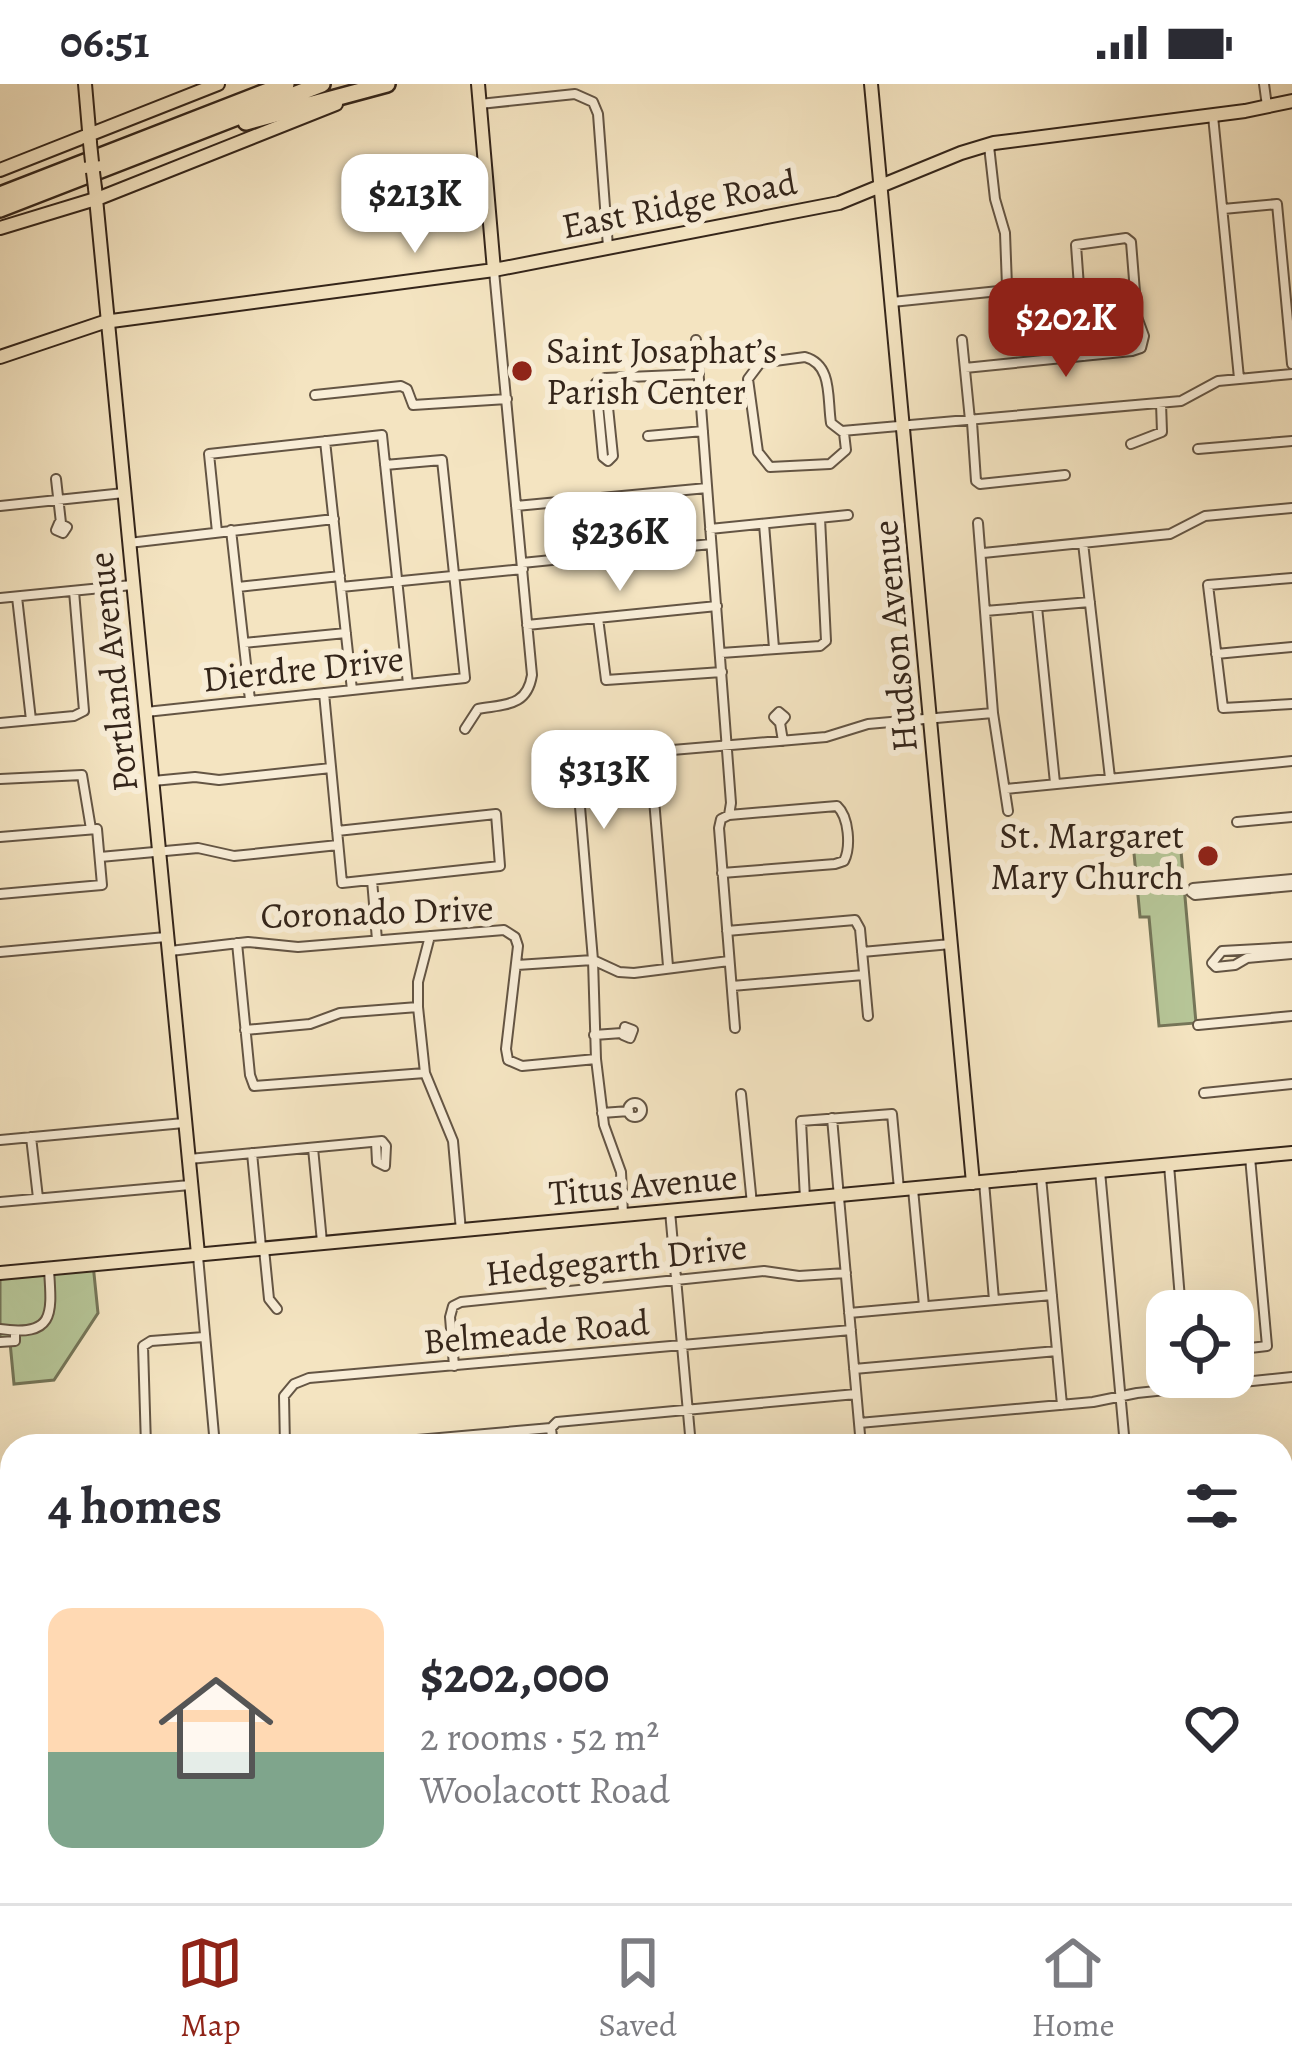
<!DOCTYPE html>
<html lang="en">
<head>
<meta charset="utf-8">
<style>
  body { margin:0; font-family:Alegreya,serif; background:#f2f2f3; color:#2b2b33; height:100vh; display:flex; flex-direction:column; font-size:45px; white-space:nowrap }
  * { box-sizing:border-box; margin:0 }
  p { font-size:39px; color:#7c7c81 }
  .icon { flex:none; width:66px; height:66px; fill:none; stroke:currentColor; stroke-width:2; stroke-linecap:round; stroke-linejoin:round }
  .map { position:relative; flex:1; overflow:hidden }
  .sheet { position:absolute; left:0px; top:1350px; width:1293px; height:471px; display:flex; flex-direction:column; background:#fff; border-radius:36px 36px 0 0; box-shadow:0 12px 48px #0002 }
  .sheet>* { flex:none }
  .fabs { position:absolute; left:1146px; top:1206px; display:grid; gap:24px }
  .fabs a { display:grid; place-items:center; width:108px; height:108px; border-radius:24px; background:#fff; box-shadow:0 12px 48px #0002; font-size:60px }
  .price { position:absolute; translate:-50% -102px; padding:0 27px; border-radius:24px; background:#fff; color:#222; font-size:39px; line-height:78px; filter:drop-shadow(0 3px 6px #0008) }
  .price::after { content:''; position:absolute; left:50%; top:72px; width:36px; height:27px; margin-left:-18px; background:inherit; clip-path:polygon(0 0,100% 0,50% 100%) }
  .price.selected { background:#8f2418; color:#fff }
  ul { padding:0; list-style:none }
  li { display:flex; align-items:center; gap:36px; height:300px; padding:0 48px }
  li+li { border-top:3px solid #e1e1e2 }
  li span { display:grid; place-items:center; flex:none; width:336px; height:240px; border-radius:24px; color:#555 }
  li>.icon { margin-inline-start:auto }
  span .icon { width:144px; height:144px; fill:#fffc; stroke-width:1 }
  li b { font-size:51px }
  h2 { display:flex; justify-content:space-between; align-items:center; height:144px; padding:0 48px; font-size:51px }
  .status { display:flex; justify-content:space-between; align-items:center; height:84px; padding:0 60px; background:#fff; direction:ltr }
  .status svg { height:33px; fill:currentColor }
  .menu { display:flex; justify-content:space-around; align-items:center; height:168px; border-top:3px solid #e1e1e2; background:#fff; font-size:33px; color:#7c7c81 }
  .menu a { display:grid; justify-items:center; gap:6px }
  .menu .selected { color:#8f2418 }
  .map>svg:first-child { display:block }
</style>
</head>
<body>
<div class="status"><b>06:51</b><svg viewBox="0 0 49 12"><path d="M0 12V9h3v3zM5 12V6h3v6zM10 12V3h3v9zM15 12V0h3v12zM26 1h20v11H26zM47 4h2v5h-2z"/></svg></div>
<div class="map">
<svg width="1292" height="1819" viewBox="0 0 1292 1819">
  <rect width="100%" height="100%" fill="#f4e4c1"/>
  <filter id="stains"><feTurbulence type="fractalNoise" baseFrequency=".00167" numOctaves="4"/><feColorMatrix values="0 0 0 0 .2 0 0 0 0 .09 0 0 0 0 .02 0 0 0 .5 -.17"/></filter>
  <radialGradient id="worn" r=".72"><stop offset=".6" stop-color="#630" stop-opacity="0"/><stop offset="1" stop-color="#630" stop-opacity=".3"/></radialGradient>
  <path fill="#b6c597" stroke="#757558" stroke-width="3" d="M1179,744L1196,939L1159,942L1149,833H1140L1132,748Z
    M93,1180L98,1229L54,1296L14,1300L10,1258H0V1189Z"/>
  <g fill="none" stroke-linecap="round" stroke-linejoin="round">
    <defs>
      <path id="minor" d="M1264,0L1267,22
        M480,20L575,10L593,18L598,30L608,163
        M1213,32L1239,294
        M1223,125L1277,120L1292,280
        M892,218L999,207L1007,202L1005,149L995,115L989,62
        M696,256L731,719L729,731L721,735L719,744L735,944
        M962,256L970,336
        M805,273C833,281 827,314 831,339L844,349L846,366L830,380L770,383L758,368L748,295L760,279Z
        M965,284L1132,267L1141,264L1144,252L1137,233L1131,158L1126,154L1076,161L1084,272
        M605,294L596,299L603,373L608,377L613,372L605,294L699,290
        M315,311L401,302L407,305L413,321L507,315
        M972,338L976,397L980,400L1065,391
        M842,347L1181,317L1218,297L1292,290
        M648,352L703,347
        M325,357L352,606
        M1131,360L1162,348L1161,319
        M1198,365L1292,357
        M56,395L61,439
        M0,422L124,409
        M516,422L707,404
        M59,439L67,443L63,449L56,446Z
        M978,439L993,629L1008,727
        M764,440L774,564
        M710,445L848,431
        M231,446L250,616
        M217,448L209,370L382,351L408,600
        M129,459L334,435
        M1083,459L1110,694
        M983,469L1170,450L1205,432L1292,424
        M522,479L711,460
        M1292,494L1208,501L1223,624L1292,620
        M238,503L340,492
        M341,503L523,485
        M17,513L31,636
        M0,514L132,501
        M1037,523L1055,699
        M985,527L1090,518
        M598,534L606,596L722,588
        M527,541L717,522
        M244,559L346,549
        M721,569L820,562L826,557L820,434
        M1216,570L1292,563
        M324,609C330,672 336,735 342,799L500,782L496,730L337,747
        M146,628L465,594L442,376L385,381
        M0,639L74,632L84,627L74,507
        M780,639L785,633L779,628L774,633L780,639L783,657
        M465,645L478,625C505,620 527,623 532,591L494,187
        M650,668L668,882
        M0,695L82,691L91,745
        M153,697L195,693L219,696L331,684
        M1006,705L1292,677
        M1237,738L1292,733
        M0,753L97,745L102,801L0,810
        M100,773L198,764L234,772L338,761
        M722,789L835,780L844,777C851,763 849,733 837,722L729,731
        M1292,795L1193,804L1191,808L1195,811L1292,802
        M372,796L377,856
        M727,847L855,836L860,845L868,932
        M430,852L418,898V923L425,989L453,1057L461,1147
        M237,859L250,991L254,1002L425,989
        M1292,863L1222,867L1212,879L1216,883L1235,881L1247,874L1292,870
        M170,867L248,858L298,863L504,846L515,853L518,862L506,965L508,976L522,982L596,975
        M0,868L166,853
        M862,868L951,860
        M517,881L593,876L619,888L634,889L729,877
        M732,902L864,891
        M1198,941L1292,932
        M625,943L633,946L630,954L623,951Z
        M245,946L310,940L340,929L418,923
        M594,951L622,949
        M1204,1009L1292,1000
        M741,1010L752,1120
        M628 1026a7 7 0 1 1 14 0a7 7 0 1 1-14 0Z
        M602,1029L629,1027
        M832,1034L861,1362
        M31,1053L38,1114
        M0,1056L184,1039
        M313,1064L322,1158
        M252,1069L261,1163
        M189,1075L382,1057L386,1062L385,1082L377,1078L376,1058
        M1169,1081L1181,1227
        M1100,1087L1125,1362
        M1041,1093L1062,1321
        M984,1098L994,1216
        M913,1105L924,1222
        M805,1115L801,1037L892,1030L899,1105
        M0,1118L190,1101
        M670,1127L691,1362
        M623,1130L621,1088L604,1041L596,975L593,876L579,711C580,688 591,675 613,671L826,653L868,640L993,629
        M264,1165L269,1215L277,1225
        M198,1172L215,1362
        M849,1229L1052,1211
        M0,1245C55,1253 52,1230 49,1186
        M0,1258L15,1257V1247
        M1233,1266L1267,1262L1250,1073
        M454,1282L450,1233L453,1222L461,1218L764,1187L799,1192L846,1189
        M854,1285L1057,1267
        M859,1339L1093,1318L1137,1309L1292,1293
        M146,1362L143,1262L151,1257L204,1253
        M285,1362L284,1312L294,1300L309,1294L851,1246
        M349,1362L551,1344
        M553,1362L551,1344L557,1338L856,1310
        M1281,1437L1292,1439
        M1281,1554L1292,1557
        M1281,1637L1292,1640
        M1281,1692L1292,1696
        M1281,1744H1292
        M597,1809L598,1819
        M663,1809L664,1819
        M731,1809L732,1819
        M901,1809L902,1819
        M214,1819L216,1809
        M389,1819L426,1814L429,1819
        M832,1819L854,1809"/>
      <path id="major" d="M85,0L90,58
        M478,0L494,186
        M871,0L973,1099
        M0,86L218,0
        M95,104L198,1170
        M0,144L102,113L336,20
        M0,273L104,238L494,186L839,119L961,69L994,59L1245,27L1292,17
        M0,1189L1292,1069
        M1281,1517L1292,1500
        M1085,1819L1091,1809"/>
      <path id="highway" d="M246,38L387,0
        M0,111L286,0
        M0,125L322,0"/>
    </defs>
    <use href="#minor" stroke="#645544" stroke-width="12"/>
    <use href="#major" stroke="#34251a" stroke-width="16"/>
    <use href="#highway" stroke="#34251a" stroke-width="20"/>
    <use href="#minor" stroke="#f8edd7" stroke-width="8"/>
    <use href="#major" stroke="#f4e4c1" stroke-width="12"/>
    <use href="#highway" stroke="#f4e4c1" stroke-width="15"/>
    <defs>
      <path id="major-bridge" d="M90,59L92,78
        M93,88L95,104"/>
    </defs>
    <use href="#major-bridge" stroke="#34251a" stroke-width="16" stroke-linecap="butt"/>
    <use href="#major-bridge" stroke="#f4e4c1" stroke-width="12"/>
  </g>
  <g fill="#8f2418" stroke="#f8edd7" stroke-width="4.5">
    <circle cx="522" cy="287" r="12"/>
    <circle cx="1208" cy="772" r="12"/>
  </g>
  <g text-anchor="middle" stroke-width="12" stroke-linejoin="round" paint-order="stroke">
    <g font-size="36" fill="#34251a" stroke="#f8edd7">
      <text transform="translate(679 119) rotate(-11)" y="13">East Ridge Road</text>
      <text transform="translate(894 552) rotate(-95)" y="13">Hudson Avenue</text>
      <text transform="translate(303 584) rotate(-6)" y="13">Dierdre Drive</text>
      <text transform="translate(112 588) rotate(-96)" y="13">Portland Avenue</text>
      <text transform="translate(377 827) rotate(-2)" y="13">Coronado Drive</text>
      <text transform="translate(643 1100) rotate(-5)" y="13">Titus Avenue</text>
      <text transform="translate(616 1175) rotate(-6)" y="13">Hedgegarth Drive</text>
      <text transform="translate(536 1247) rotate(-5)" y="13">Belmeade Road</text>
    </g>
    <g font-size="36" fill="#34251a" stroke="#f8edd7" text-anchor="start">
      <text x="546" y="279">Saint Josaphat’s<tspan x="546" dy="41">Parish Center</tspan></text>
      <text x="1184" y="764" text-anchor="end">St. Margaret<tspan x="1184" dy="41">Mary Church</tspan></text>
    </g>
  </g>
  <rect width="100%" height="100%" filter="url(#stains)"/>
  <rect width="100%" height="100%" fill="url(#worn)"/>
</svg>
<div class="fabs">
<a><svg class="icon" aria-label="locate" viewBox="0 0 24 24"><circle cx="12" cy="12" r="6"/><path d="M12 2v4M12 18v4M2 12h4M18 12h4"/></svg></a>
</div>
<b class="price" style="left:415px;top:172px">$213K</b>
<b class="price selected" style="left:1066px;top:296px">$202K</b>
<b class="price" style="left:620px;top:510px">$236K</b>
<b class="price" style="left:604px;top:748px">$313K</b>
<section class="sheet">
<h2>4 homes<svg class="icon" aria-label="filters" viewBox="0 0 24 24"><path d="M4 7h16M4 17h16"/><circle cx="9" cy="7" r="2"/><circle cx="15" cy="17" r="2"/></svg></h2>
<ul>
<li><span style="background:linear-gradient(#ffd9b3 60%,#7fa58c 0)"><svg class="icon" aria-label="home" viewBox="0 0 24 24"><path d="M3 11l9-7 9 7M6 9v11h12V9"/></svg></span><div><b>$202,000</b><p>2 rooms · 52 m²</p><p>Woolacott Road</p></div><svg class="icon" aria-label="heart" viewBox="0 0 24 24"><path d="M12 20l-8-8c-3-5 5-10 8-4 3-6 11-1 8 4z"/></svg></li>
</ul>
</section>
</div>
<nav class="menu">
<a class="selected"><svg class="icon" aria-label="map" viewBox="0 0 24 24"><path d="M3 6l6-2 6 2 6-2v14l-6 2-6-2-6 2zM9 4v14M15 6v14"/></svg>Map</a>
<a><svg class="icon" aria-label="saved" viewBox="0 0 24 24"><path d="M7 4h10v16l-5-4-5 4z"/></svg>Saved</a>
<a><svg class="icon" aria-label="home" viewBox="0 0 24 24"><path d="M3 11l9-7 9 7M6 9v11h12V9"/></svg>Home</a>
</nav>
</body>
</html>
